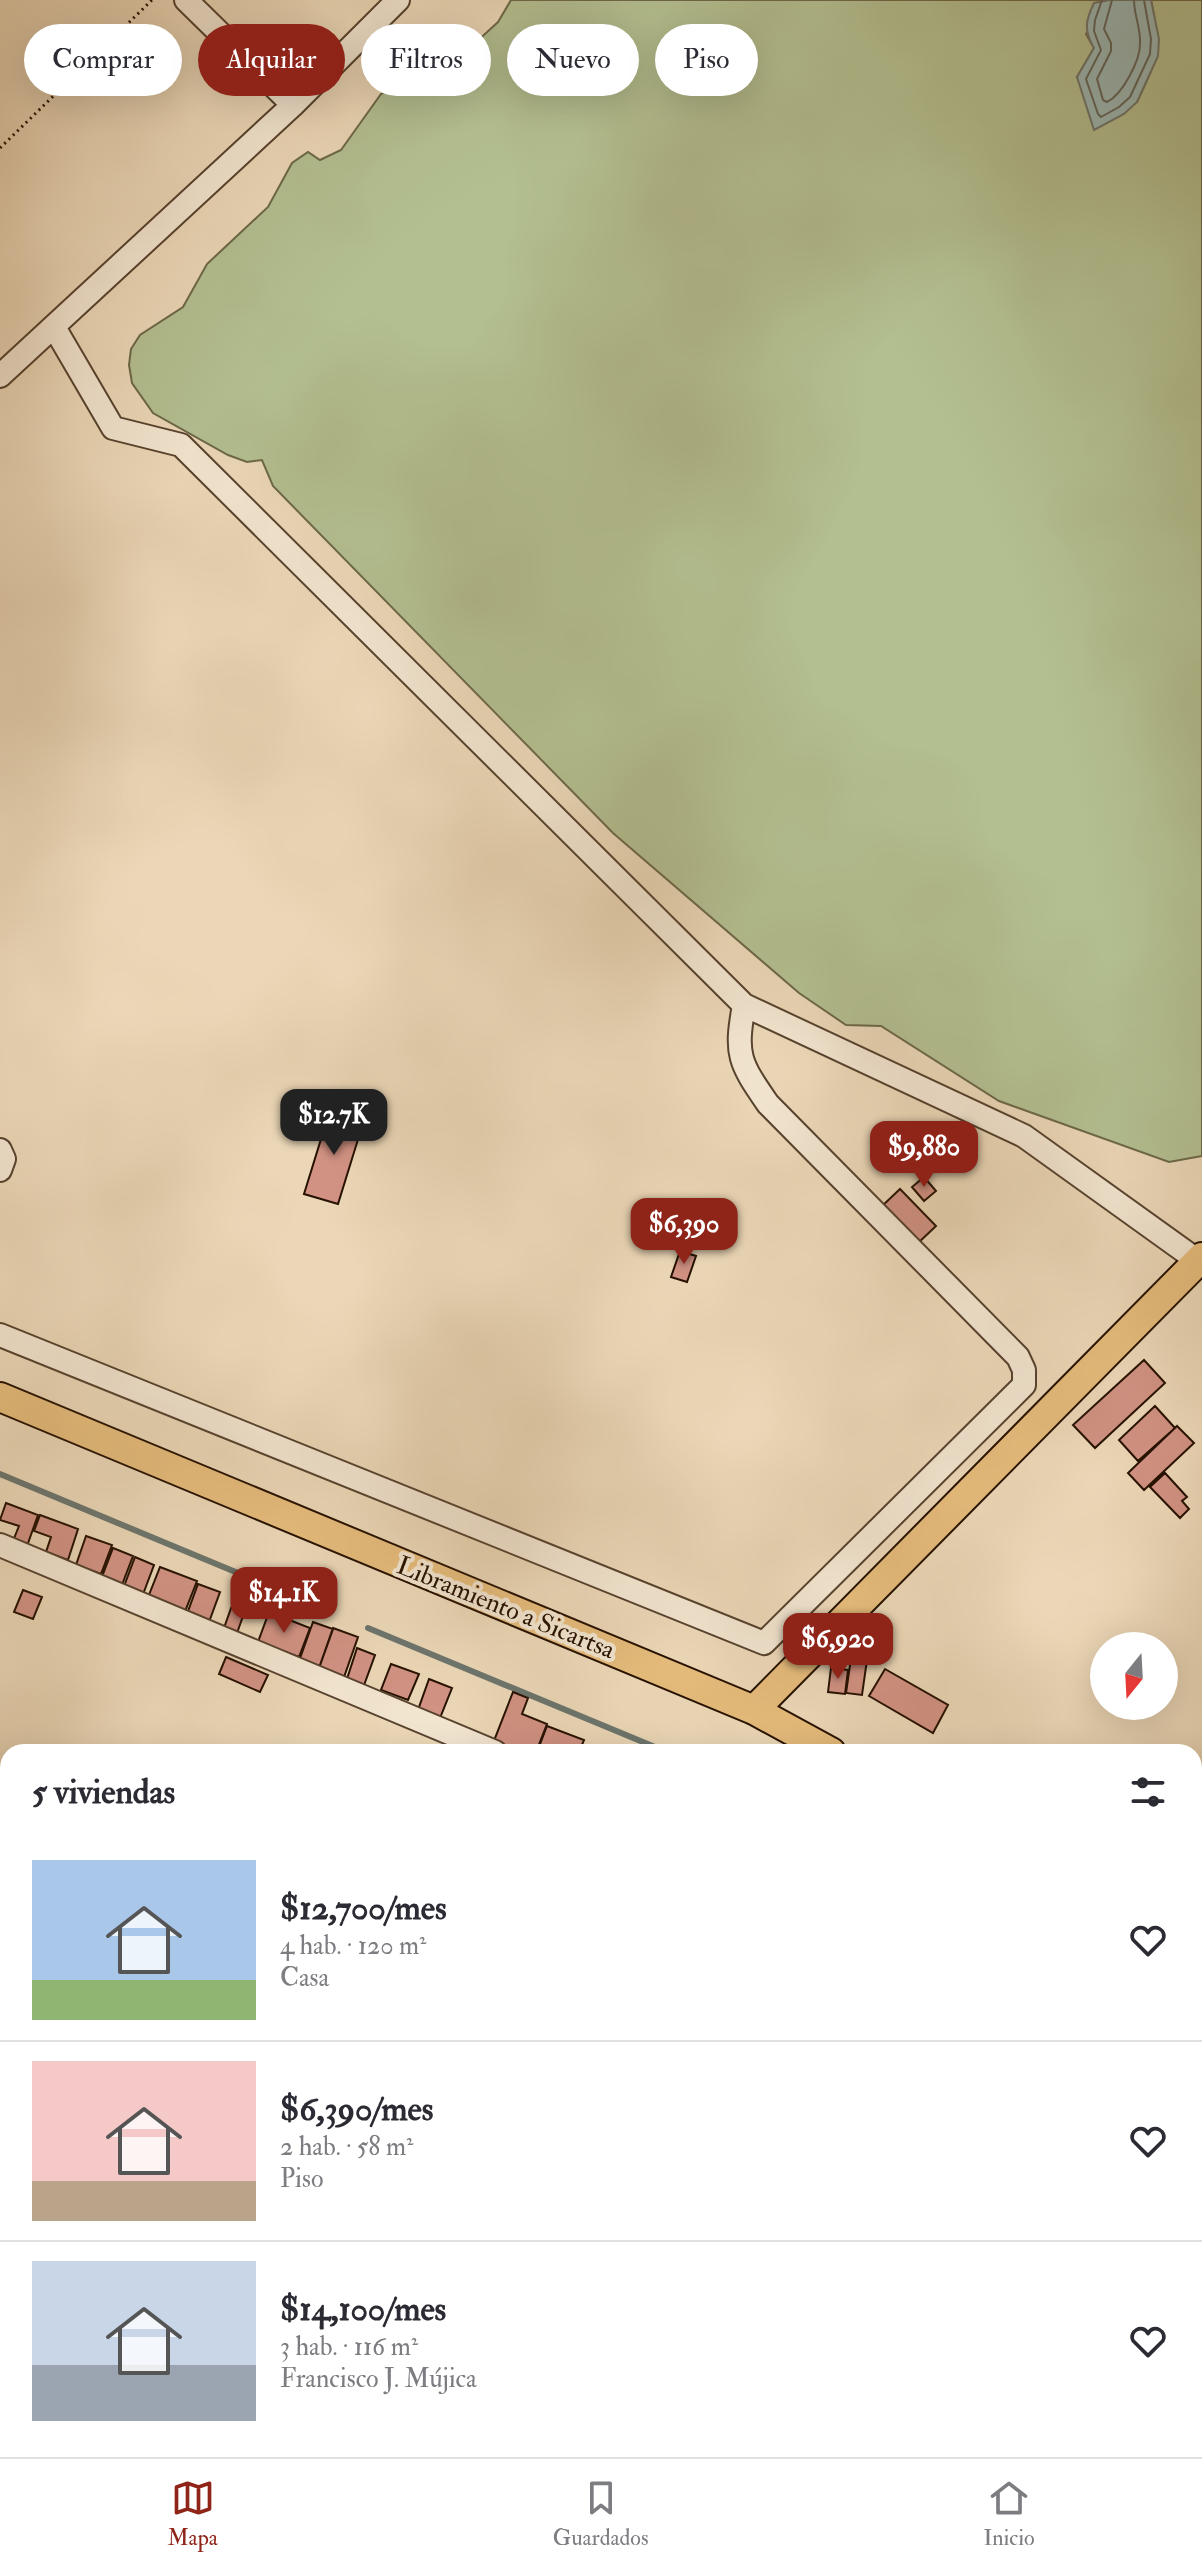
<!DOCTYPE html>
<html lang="es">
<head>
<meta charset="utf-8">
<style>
  body { margin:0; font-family:"IM FELL Double Pica",serif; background:#f7f7f7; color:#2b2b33; height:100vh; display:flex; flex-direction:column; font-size:30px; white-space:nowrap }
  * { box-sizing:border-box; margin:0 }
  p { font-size:26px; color:#7c7c81 }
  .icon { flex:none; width:44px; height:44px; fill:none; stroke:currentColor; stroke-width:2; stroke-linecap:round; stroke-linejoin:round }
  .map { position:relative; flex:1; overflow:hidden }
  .details { position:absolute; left:0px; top:1744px; width:1202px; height:714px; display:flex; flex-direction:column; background:#fff; border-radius:24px 24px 0 0; box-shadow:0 8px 32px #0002 }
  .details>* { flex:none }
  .top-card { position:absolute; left:24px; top:24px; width:800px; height:72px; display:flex; gap:16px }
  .needle { width:52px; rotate:198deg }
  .fabs { position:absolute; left:1090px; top:1632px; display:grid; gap:16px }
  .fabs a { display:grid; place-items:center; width:88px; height:88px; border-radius:50%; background:#fff; box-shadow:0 8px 32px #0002; font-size:40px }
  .price { position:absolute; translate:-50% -68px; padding:0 18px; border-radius:16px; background:#8f2418; color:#fff; font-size:26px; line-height:52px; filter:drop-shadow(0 2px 4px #0008) }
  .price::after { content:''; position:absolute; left:50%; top:48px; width:24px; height:18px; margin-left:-12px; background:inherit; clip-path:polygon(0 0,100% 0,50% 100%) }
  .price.on { background:#222; color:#fff }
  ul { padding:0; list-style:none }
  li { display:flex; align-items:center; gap:24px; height:200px; padding:0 32px }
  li+li { border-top:2px solid #e1e1e2 }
  li span { display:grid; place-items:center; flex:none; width:224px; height:160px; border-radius:0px; color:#555 }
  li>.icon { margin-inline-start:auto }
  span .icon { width:96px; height:96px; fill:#fffc; stroke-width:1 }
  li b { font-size:34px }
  h2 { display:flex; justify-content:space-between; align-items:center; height:96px; padding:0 32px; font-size:34px }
  .chip { padding:0 28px; border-radius:36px; background:#fff; box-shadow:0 8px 32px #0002; font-size:28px; line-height:72px }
  .chip.on { background:#8f2418; color:#fff }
  .dock { display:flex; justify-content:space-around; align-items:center; height:112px; border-top:2px solid #e1e1e2; background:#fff; font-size:22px; color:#7c7c81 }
  .dock a { display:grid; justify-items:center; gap:4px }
  .dock .on { color:#8f2418 }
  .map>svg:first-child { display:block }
</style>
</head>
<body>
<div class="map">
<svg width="1202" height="2457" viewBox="0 0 1202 2457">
  <rect width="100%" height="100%" fill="#ebd7b7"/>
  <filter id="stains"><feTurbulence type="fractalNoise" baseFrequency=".0025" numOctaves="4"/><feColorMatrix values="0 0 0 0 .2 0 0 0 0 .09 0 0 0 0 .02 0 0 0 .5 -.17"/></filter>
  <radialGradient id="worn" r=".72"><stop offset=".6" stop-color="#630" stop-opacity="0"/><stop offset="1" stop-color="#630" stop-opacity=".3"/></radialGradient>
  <path fill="#b3bf91" stroke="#6c6848" stroke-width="2" d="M511,0H1110L1086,34L1094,48L1077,77L1137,102C1159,54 1162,53 1151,0H1202V1156L1169,1162L999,1101L881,1026L846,1025L799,993L613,833L273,486L262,460L247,462L228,455L153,413L132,383L129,365L131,349L140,335L183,307L207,264L268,207L292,163L308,152L320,160L341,150L381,94L473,45L498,22Z"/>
  <path fill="#9ab8b6" stroke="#6c756d" stroke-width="2" d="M1110,0H1151L1159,39L1158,56L1137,102L1124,114L1094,130L1077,77L1094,48C1084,31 1085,21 1094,3Z"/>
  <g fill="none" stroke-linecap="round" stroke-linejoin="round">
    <path stroke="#60645b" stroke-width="2" d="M1102,0L1095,20L1094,31L1101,50L1086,79L1098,114L1101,117L1119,107L1130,97L1150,54L1151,39L1144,0
      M1112,0L1104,29L1111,43V51L1097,79L1103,100L1107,102C1122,95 1140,61 1140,44C1141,29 1134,15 1134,0"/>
    <path stroke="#6c756d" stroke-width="6" d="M0,1474L317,1606
      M368,1628L667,1752
      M1194,2448L1196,2457"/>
  </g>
  <path fill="#d19283" stroke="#261100" stroke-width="2" d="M330,1110L364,1120L338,1204L304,1194Z
    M924,1177L936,1191L924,1201L912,1187Z
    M900,1189L936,1226L916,1245L880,1208Z
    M680,1251L696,1256L687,1282L671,1277Z
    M1144,1360L1165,1383L1095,1448L1073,1425Z
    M1155,1406L1175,1428L1138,1461L1119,1440Z
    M1177,1426L1194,1443L1144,1490L1128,1473Z
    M1165,1473L1187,1497L1182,1501L1189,1509L1180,1518L1150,1487Z
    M6,1503L38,1515L27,1546L13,1541L19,1526L0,1520Z
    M40,1515L78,1529L68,1560L46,1552L51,1537L34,1531Z
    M86,1536L112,1545L101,1574L76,1565Z
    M113,1548L133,1556L120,1590L100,1582Z
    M135,1557L154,1565L142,1597L123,1589Z
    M160,1567L197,1581L184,1614L147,1600Z
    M198,1584L220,1592L209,1622L187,1614Z
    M23,1590L42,1597L33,1619L14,1612Z
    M235,1597L248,1602L237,1633L224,1628Z
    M269,1612L310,1628L299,1657L258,1642Z
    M313,1622L333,1629L318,1671L298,1664Z
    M333,1628L358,1637L343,1680L318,1671Z
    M357,1648L375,1655L363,1688L346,1682Z
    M852,1651L868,1653L862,1695L846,1693Z
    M226,1657L268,1675L260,1692L219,1674Z
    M391,1664L419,1674L408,1700L381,1690Z
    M831,1668L848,1670L845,1694L828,1692Z
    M885,1669L948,1705L933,1733L869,1696Z
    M429,1679L452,1688L440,1718L418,1710Z
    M513,1692L528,1698L522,1714L547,1724L536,1752H508L492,1746Z
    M547,1726L584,1740L579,1752H537Z
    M0,1878L8,1881V1903L0,1900Z
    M0,1943L8,1946V1976L5,1985L0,1984Z
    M0,2145L8,2148V2160L0,2185Z
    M61,2450H83L88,2452L86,2457H59Z
    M85,2450H113L111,2457H87L89,2451Z
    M114,2450H134L140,2452L138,2457H111Z
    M595,2450H624L622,2457H593Z
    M738,2450H807L805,2457H736Z
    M860,2450H893L891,2457H858Z
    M1138,2450H1174L1176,2457H1140Z"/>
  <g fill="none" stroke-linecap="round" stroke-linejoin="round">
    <defs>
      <path id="minor" d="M186,0L293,105
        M54,327L113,428L181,445L744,1005L1024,1136L1198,1261
        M0,376L293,105L398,0
        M0,1150L4,1159L0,1170
        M0,1335L764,1643L1024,1385V1370L1018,1357L768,1104C739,1062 735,1055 744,1005
        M0,1545L495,1752
        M1194,1796L1202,1787
        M1194,2024L1202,2023
        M1194,2153L1202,2156
        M0,2310L8,2285
        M0,2330L8,2332
        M0,2364L8,2367
        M266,2450L287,2457
        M383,2450L406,2457
        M1129,2450L1131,2457
        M5,2457L8,2448"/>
      <path id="major" d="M0,1397L754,1710L831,1752
        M754,1710L1202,1257
        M1194,2212L1202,2246"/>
    </defs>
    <use href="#minor" stroke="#57422e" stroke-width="26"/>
    <use href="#major" stroke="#261100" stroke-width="32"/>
    <path stroke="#261100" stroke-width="3" stroke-dasharray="2 4" stroke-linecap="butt" d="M0,148L152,0"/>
    <use href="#minor" stroke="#f2e5d0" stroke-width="22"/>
    <use href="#major" stroke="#e6bc7c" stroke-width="28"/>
  </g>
  <g text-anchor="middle" stroke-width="8" stroke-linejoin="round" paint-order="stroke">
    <g font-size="26" fill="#261100" stroke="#f2e5d0">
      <text transform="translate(506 1607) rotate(22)" y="9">Libramiento a Sicartsa</text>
    </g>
  </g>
  <rect width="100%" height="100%" filter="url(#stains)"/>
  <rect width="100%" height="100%" fill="url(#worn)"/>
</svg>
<div class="fabs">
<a><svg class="needle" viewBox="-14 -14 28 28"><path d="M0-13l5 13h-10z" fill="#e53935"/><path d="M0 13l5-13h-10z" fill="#7c7c81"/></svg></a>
</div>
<b class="price on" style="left:334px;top:1157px">$12.7K</b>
<b class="price" style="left:924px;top:1189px">$9,880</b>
<b class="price" style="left:684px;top:1266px">$6,390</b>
<b class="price" style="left:284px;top:1635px">$14.1K</b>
<b class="price" style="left:838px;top:1681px">$6,920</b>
<div class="top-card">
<a class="chip">Comprar</a>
<a class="chip on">Alquilar</a>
<a class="chip">Filtros</a>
<a class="chip">Nuevo</a>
<a class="chip">Piso</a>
</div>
<section class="details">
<h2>5 viviendas<svg class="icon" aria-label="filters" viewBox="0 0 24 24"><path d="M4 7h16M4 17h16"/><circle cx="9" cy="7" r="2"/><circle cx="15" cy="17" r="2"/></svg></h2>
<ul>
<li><span style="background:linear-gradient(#a9c7e8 75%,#8fb573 0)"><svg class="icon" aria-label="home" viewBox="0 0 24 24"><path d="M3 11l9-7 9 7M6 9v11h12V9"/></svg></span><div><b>$12,700/mes</b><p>4 hab. · 120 m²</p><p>Casa</p></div><svg class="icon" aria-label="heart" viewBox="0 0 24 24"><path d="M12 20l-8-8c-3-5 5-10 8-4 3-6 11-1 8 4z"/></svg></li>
<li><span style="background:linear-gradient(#f6c9c9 75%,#b9a48a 0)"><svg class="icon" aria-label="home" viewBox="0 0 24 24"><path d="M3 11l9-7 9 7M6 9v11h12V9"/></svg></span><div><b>$6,390/mes</b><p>2 hab. · 58 m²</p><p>Piso</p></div><svg class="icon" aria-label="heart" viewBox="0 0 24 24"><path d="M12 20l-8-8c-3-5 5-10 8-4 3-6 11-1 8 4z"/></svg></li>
<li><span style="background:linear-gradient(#c9d6e8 65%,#9aa5b1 0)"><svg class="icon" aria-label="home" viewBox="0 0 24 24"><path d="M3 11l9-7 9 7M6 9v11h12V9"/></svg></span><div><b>$14,100/mes</b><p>3 hab. · 116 m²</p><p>Francisco J. Mújica</p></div><svg class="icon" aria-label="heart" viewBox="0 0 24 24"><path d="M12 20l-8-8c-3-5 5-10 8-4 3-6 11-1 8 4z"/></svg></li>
</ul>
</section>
</div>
<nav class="dock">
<a class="on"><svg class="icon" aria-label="map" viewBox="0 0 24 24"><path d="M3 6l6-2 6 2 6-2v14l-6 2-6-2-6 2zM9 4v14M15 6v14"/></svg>Mapa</a>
<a><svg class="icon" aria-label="saved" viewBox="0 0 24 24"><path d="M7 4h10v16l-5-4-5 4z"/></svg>Guardados</a>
<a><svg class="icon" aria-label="home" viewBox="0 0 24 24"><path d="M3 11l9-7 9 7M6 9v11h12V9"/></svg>Inicio</a>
</nav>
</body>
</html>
